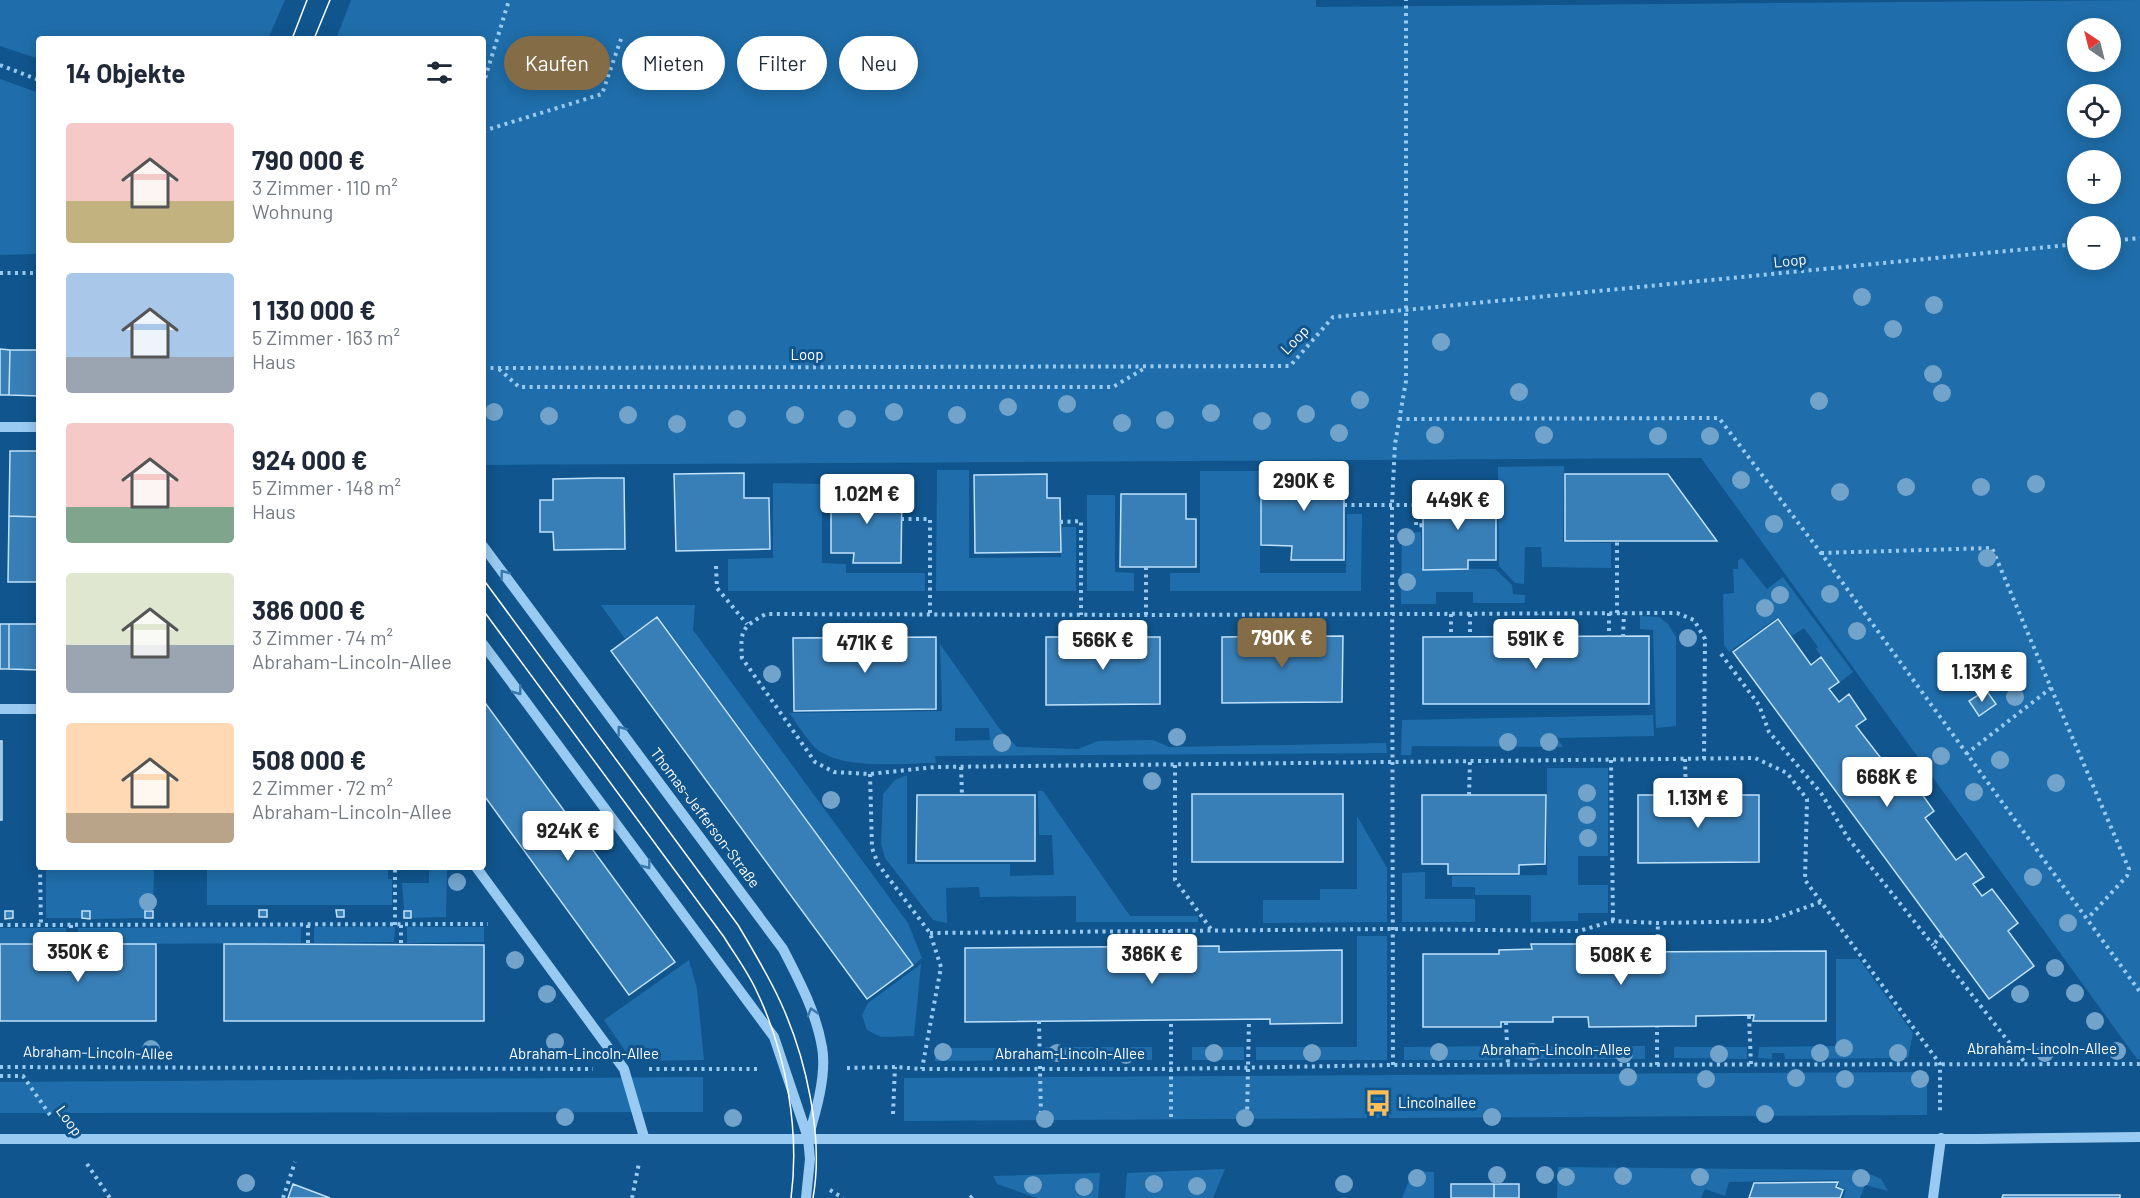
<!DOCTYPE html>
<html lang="de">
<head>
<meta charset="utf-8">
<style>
  body { margin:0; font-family:Barlow,sans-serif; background:#f2f2f3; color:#1f2937; height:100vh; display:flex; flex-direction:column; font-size:22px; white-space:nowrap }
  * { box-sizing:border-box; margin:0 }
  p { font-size:20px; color:#747a83 }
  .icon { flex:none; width:33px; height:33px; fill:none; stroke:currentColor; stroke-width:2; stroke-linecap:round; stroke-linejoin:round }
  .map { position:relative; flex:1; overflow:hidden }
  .side { position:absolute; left:36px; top:36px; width:450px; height:834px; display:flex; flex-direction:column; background:#fff; border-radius:6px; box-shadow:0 3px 15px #0003 }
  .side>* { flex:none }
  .banner { position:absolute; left:504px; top:36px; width:570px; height:54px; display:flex; gap:12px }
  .needle { width:39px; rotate:325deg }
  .tools { position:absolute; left:2067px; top:18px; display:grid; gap:12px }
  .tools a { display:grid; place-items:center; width:54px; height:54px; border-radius:50%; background:#fff; box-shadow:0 3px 15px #0003; font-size:30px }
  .price { position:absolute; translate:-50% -51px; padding:0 14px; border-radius:6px; background:#fff; color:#222; font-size:20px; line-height:39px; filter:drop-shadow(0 2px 3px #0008) }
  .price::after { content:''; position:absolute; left:50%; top:36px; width:18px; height:14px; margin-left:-9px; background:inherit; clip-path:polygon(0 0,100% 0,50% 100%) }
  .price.active { background:#846c47; color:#fff }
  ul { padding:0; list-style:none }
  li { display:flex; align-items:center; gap:18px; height:150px; padding:0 30px }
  li span { display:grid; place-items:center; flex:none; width:168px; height:120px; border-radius:6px; color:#555 }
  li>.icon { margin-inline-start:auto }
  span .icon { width:72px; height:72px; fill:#fffc; stroke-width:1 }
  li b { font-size:26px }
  h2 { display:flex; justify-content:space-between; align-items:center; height:72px; padding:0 30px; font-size:26px }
  .pill { padding:0 21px; border-radius:27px; background:#fff; box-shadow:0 3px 15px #0003; font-size:21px; line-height:54px }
  .pill.active { background:#846c47; color:#fff }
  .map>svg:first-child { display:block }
</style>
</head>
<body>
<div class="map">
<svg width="2140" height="1198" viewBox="0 0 2140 1198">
  <rect width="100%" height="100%" fill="#10558d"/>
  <path fill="#1f6eab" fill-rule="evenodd" d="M0,0H285L268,39H39V59L0,46Z
    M351,0H1316V7L2140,0V1059H2137L1701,458L483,465V39H336ZM2078,28H2110V62H2078ZM2078,94H2110V128H2078ZM2078,160H2110V194H2078ZM2078,226H2110V260H2078Z
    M0,79L39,93V254L0,255Z
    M1564,466L1563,542L1611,543V568L1542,567L1541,547H1525L1524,584L1515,583L1499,566L1498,467Z
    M937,470H969V558L1061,557L1062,527H1076V591H936Z
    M1200,471H1260V573H1346L1347,514H1362L1361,591H1170V573H1200Z
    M773,483L822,484V563L846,564V573H925V591H728V559L773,558Z
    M1087,495H1115V572L1134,573V591H1087Z
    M1421,532V568L1495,569L1512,585L1513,594L1525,595V603H1473V592H1436V604H1401L1402,533Z
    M1742,558L1767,589L1783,577L1853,672L1840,682L1816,649L1818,647L1804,628L1792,636L1778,617L1729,652L1724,645L1723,594L1734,593L1733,569H1738V560Z
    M601,605H695L693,630L908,923L922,958L914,965L658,616L625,639Z
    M1640,616L1659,617L1668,624L1676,637V726L1656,728L1653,630L1640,629Z
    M940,644L999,728L1017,747L1078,749L1098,741L1153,740L1169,747L1386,743L1387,753L935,756L936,763C903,763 850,770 821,752C810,746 798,724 789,713L942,711ZM955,728H989L990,740L955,741Z
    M1653,715L1654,736L1557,738L1563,747L1412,746L1411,755H1401L1402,720Z
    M1547,768H1608V856H1578V885H1608V913H1578V921L1531,922V895H1475V887H1452V876L1547,875Z
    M907,775V864H1010V876L1054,875L1052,835H1039L1038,791H1043L1130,916H1198V922H1076V896L980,897L979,887L946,888L947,923L933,920L885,858L881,844L883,794L895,780Z
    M1357,816L1387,868V922L1263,923V900H1320V889H1357Z
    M46,867H388V879H392V905H207V870H154L153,911H146L145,918L90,919L82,911V918H46Z
    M429,867H447L446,917L411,918V911H404L402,883H429Z
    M1425,872V899H1475V922H1402V873Z
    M301,927V943L78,944V928Z
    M314,927H395L394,942L314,943Z
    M407,927H484V942L407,943Z
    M0,928H66V943H0Z
    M1357,936H1387V1060H1256V1047H1357Z
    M1836,959H1859L1913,1033L1908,1058L1785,1059L1784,1053H1772V1059L1758,1058L1759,1047L1836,1046Z
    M689,960L697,989L704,1060L632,1061L604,1020Z
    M921,964L914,1036L881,1037L867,1030L862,1015L868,1003Z
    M1503,1046V1060H1404V1047Z
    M1516,1046H1645V1059H1515Z
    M1045,1047H1152V1060H1045Z
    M1192,1047H1244V1060H1192Z
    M1674,1047H1747V1059L1674,1058Z
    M935,1048H1032V1060L935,1061Z
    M1927,1072V1115L904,1121V1078Z
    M703,1077V1112L0,1113V1082Z
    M1558,1167L1861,1170L1881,1179L1888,1191L1865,1185L1860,1198H1843L1846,1190L1839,1187V1180L1729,1182L1725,1196L1705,1189L1701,1198H1557Z
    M1225,1169L1213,1198H1125L1127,1173Z
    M1413,1171L1434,1172V1198H1402Z
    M1100,1173L1098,1198H1037L997,1184L993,1176Z"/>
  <path fill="#397fb7" stroke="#c0e2fd" stroke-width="1.5" d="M0,349L10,350L9,395H0Z
    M10,350H39V396L9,395Z
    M10,451H39V517L9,516Z
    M1344,469V560H1291L1292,546L1261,545V470Z
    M744,473V498H769L770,549L676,551L674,474Z
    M1047,474V498H1060L1061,552L975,553L974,475Z
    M1565,474H1668L1717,541H1565Z
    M597,478H624L625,549L554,550L553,532H540V500H553V479Z
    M831,491H902L901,563H853L854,553H831Z
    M1121,494H1186V519H1196V567H1120Z
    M1423,495H1496V560H1468V569L1423,570Z
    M9,516L39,517V582H8Z
    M657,617L913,965L867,999L611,651Z
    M1778,619L1811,665L1821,657L1839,682L1829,689L1839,702L1849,694L1866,719L1856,726L1887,766L1896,759L1914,784L1905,791L1907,794L1917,787L1934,811L1925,818L1956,860L1966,853L1984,877L1973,884L1982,896L1992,889L2018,923L2008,931L2034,966L1989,999L1733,652Z
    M0,624H9V669H0Z
    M9,624H39V670L9,669Z
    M1343,636L1342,702L1222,703V637Z
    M1649,636V704H1423V637Z
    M936,637V709L794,711L793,638Z
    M1046,637H1160V704L1046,705Z
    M1986,690L1996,704L1979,716L1969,701Z
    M483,700L675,962L629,995L483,794Z
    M0,741H2V820H0Z
    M1192,794H1343V862H1192Z
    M917,795H1035V861H916Z
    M1422,795H1546L1545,864L1519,865V874H1448V864H1422Z
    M1638,795H1759V862L1638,863Z
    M259,910H267V917H259Z
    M336,910H344V917H337Z
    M5,911H13V918L5,919Z
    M82,911H90V919L82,918Z
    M145,911H153V918H145Z
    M404,911H411V918H404Z
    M0,944H156V1021H0Z
    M224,944L484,945V1021H224Z
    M1531,944H1619V952L1826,951V1021H1753L1754,1015L1696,1016V1026L1589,1027L1588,1017H1553V1022H1501V1027H1423V954H1499V950L1532,949Z
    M1219,946V952L1342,950V1023L1270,1024V1019L965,1022V948Z
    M1838,1182L1836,1187L1843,1190L1840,1198H1749L1754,1183Z
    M293,1184L330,1198H288Z
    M1451,1184H1494V1198H1451Z
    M1494,1184H1519V1198H1494Z
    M2003,1195H2120V1198H2002Z"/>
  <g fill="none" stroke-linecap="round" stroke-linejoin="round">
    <path stroke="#99cbf2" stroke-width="4" stroke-dasharray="3 4.5" stroke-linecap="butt" d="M0,65L39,80
      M483,85L509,0
      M483,131L602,94L622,36
      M2110,241L2140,238
      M0,273H39
      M483,368L1290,366L1333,317L2078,244
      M499,369L519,387H1113L1145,368
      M1399,419L1719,418L1821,553L2140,992
      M1344,505H1417L1416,526L1423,525
      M901,519H930V615
      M1060,522L1081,521V615
      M1821,553L1992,548L2051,688L1966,754
      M716,566L717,588L747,624
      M1146,567V615
      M1609,613V637
      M1617,613V541
      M1451,614V637
      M1470,614V637
      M1537,637V614
      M1623,637L1624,613
      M1721,654L1759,705L1769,732L1821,793L1848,838L1933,945
      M2051,688L2129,869L2127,876L2088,918
      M1685,759L1686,795
      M1704,759L1705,639L1694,620L1677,613L1146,615L766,614C742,627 740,630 742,658L815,762L834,772L870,774L935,767L1755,758L1787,773L1807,799L1805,880L1940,1064V1114
      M1611,760L1613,921
      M1175,765V880L1211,929
      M961,767L962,795
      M870,774L872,848L878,864L930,933L941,967L922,1069
      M1469,795L1470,761
      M39,819V840
      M40,867L41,925
      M0,925L488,924
      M71,925V944
      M308,925V944
      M395,925V867
      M401,925V944
      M1170,930L1171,947
      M930,933L1393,929L1579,931L1613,921L1658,923L1768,921L1821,902
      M1942,935L1933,945L2026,1064
      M1657,952L1658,923
      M1749,1016L1751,1065
      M1039,1021L1041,1117
      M1506,1022L1508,1065
      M1393,1065L1392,504L1395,444L1406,381V0
      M1657,1065V1027
      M0,1067L593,1069
      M847,1068L895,1067L922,1069H1171L1393,1065L2140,1064
      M649,1069H761
      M0,1076H23L50,1115
      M893,1114L895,1067
      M1171,1117V1021
      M1247,1117L1249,1020
      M87,1164L110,1198
      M830,1190L843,1198
      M283,1198L295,1162
      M632,1198L639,1163
      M970,1198L974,1195"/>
    <path stroke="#99cbf2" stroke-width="10" d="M0,427H39
      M483,546L783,949C799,980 816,1012 822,1047C827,1074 816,1112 808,1138
      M483,644L774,1037L808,1138L810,1159L806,1198
      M0,709H39
      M476,867L624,1069L644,1137
      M0,1139H1979L2140,1137
      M1933,1198L1941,1138"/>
    <path stroke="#fff" stroke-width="1.5" d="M292,39L307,0
      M314,39L330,0
      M483,579L738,925C753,950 768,975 780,1001C806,1057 824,1137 813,1198
      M483,610L724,937C735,955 748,972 757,992C786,1053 800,1130 791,1198"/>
  </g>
  <g fill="#71a3cb">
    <circle cx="1862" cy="297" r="9"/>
    <circle cx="1934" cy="305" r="9"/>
    <circle cx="1893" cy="329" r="9"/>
    <circle cx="1441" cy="342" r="9"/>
    <circle cx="1933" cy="374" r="9"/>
    <circle cx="1519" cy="392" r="9"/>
    <circle cx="1942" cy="393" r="9"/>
    <circle cx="1360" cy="400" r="9"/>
    <circle cx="1819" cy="401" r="9"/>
    <circle cx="1067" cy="404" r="9"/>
    <circle cx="1008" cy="407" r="9"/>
    <circle cx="494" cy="412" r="9"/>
    <circle cx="894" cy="412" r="9"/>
    <circle cx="1211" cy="413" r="9"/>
    <circle cx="1306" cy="414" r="9"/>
    <circle cx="628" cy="415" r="9"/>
    <circle cx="795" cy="415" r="9"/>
    <circle cx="957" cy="415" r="9"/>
    <circle cx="549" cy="416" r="9"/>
    <circle cx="737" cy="419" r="9"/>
    <circle cx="847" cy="419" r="9"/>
    <circle cx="1165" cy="420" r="9"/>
    <circle cx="1262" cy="421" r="9"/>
    <circle cx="1122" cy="423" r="9"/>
    <circle cx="677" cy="424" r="9"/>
    <circle cx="1339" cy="433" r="9"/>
    <circle cx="1435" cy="435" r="9"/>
    <circle cx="1544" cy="435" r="9"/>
    <circle cx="1658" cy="436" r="9"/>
    <circle cx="1710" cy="436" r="9"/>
    <circle cx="1741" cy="480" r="9"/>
    <circle cx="2036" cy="484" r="9"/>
    <circle cx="1906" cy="487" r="9"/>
    <circle cx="1981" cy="487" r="9"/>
    <circle cx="1840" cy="492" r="9"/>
    <circle cx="1774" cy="524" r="9"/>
    <circle cx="1406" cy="537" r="9"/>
    <circle cx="1987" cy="558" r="9"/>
    <circle cx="1407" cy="582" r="9"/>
    <circle cx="1830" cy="594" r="9"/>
    <circle cx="1780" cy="595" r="9"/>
    <circle cx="1765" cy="608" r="9"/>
    <circle cx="1857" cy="631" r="9"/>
    <circle cx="1688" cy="638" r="9"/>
    <circle cx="772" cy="674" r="9"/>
    <circle cx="2015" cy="697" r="9"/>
    <circle cx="1177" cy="737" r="9"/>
    <circle cx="1508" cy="742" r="9"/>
    <circle cx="1549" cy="742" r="9"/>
    <circle cx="1002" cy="743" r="9"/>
    <circle cx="1941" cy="756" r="9"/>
    <circle cx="2000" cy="760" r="9"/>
    <circle cx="1152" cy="781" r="9"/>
    <circle cx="2056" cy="783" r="9"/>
    <circle cx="1974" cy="792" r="9"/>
    <circle cx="1587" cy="793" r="9"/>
    <circle cx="831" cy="800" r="9"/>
    <circle cx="1587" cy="815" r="9"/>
    <circle cx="1588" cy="838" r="9"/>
    <circle cx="2033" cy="877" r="9"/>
    <circle cx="457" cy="882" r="9"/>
    <circle cx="148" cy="902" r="9"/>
    <circle cx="2068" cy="923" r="9"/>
    <circle cx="515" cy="960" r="9"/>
    <circle cx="2055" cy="968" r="9"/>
    <circle cx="2075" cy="993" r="9"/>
    <circle cx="547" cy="994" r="9"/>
    <circle cx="2020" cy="994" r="9"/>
    <circle cx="2095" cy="1021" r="9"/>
    <circle cx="555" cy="1042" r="9"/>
    <circle cx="1844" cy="1048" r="9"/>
    <circle cx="151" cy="1049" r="9"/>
    <circle cx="2117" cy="1051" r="9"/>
    <circle cx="943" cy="1052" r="9"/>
    <circle cx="1439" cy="1052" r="9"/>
    <circle cx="1532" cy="1052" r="9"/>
    <circle cx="1057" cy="1053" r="9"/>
    <circle cx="1214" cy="1053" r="9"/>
    <circle cx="1312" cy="1053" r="9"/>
    <circle cx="1820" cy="1053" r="9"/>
    <circle cx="1898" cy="1053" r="9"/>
    <circle cx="2045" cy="1053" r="9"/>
    <circle cx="1624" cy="1054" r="9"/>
    <circle cx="1719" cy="1054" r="9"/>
    <circle cx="1126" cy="1055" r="9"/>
    <circle cx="1628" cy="1077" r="9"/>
    <circle cx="1796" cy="1078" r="9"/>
    <circle cx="1706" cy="1079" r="9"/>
    <circle cx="1845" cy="1079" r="9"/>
    <circle cx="1920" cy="1079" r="9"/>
    <circle cx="1765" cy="1114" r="9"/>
    <circle cx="565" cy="1117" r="9"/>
    <circle cx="1492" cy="1117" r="9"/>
    <circle cx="733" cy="1118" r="9"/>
    <circle cx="1245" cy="1118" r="9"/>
    <circle cx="1045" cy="1119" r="9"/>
    <circle cx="1497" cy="1175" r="9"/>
    <circle cx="1545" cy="1175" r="9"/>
    <circle cx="1623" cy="1176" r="9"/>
    <circle cx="1566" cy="1177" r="9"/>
    <circle cx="1700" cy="1177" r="9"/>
    <circle cx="1417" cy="1178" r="9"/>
    <circle cx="1861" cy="1178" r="9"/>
    <circle cx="246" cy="1183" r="9"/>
    <circle cx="1154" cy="1184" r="9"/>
    <circle cx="1344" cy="1184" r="9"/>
    <circle cx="1033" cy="1185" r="9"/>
    <circle cx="1197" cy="1186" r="9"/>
    <circle cx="1084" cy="1187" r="9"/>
  </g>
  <defs><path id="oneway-chevron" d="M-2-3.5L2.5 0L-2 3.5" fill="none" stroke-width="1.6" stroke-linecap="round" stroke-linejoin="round" transform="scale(1.5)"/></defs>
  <g stroke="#3978ab">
    <use href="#oneway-chevron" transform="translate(504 574) rotate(-127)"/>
    <use href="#oneway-chevron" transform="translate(518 691) rotate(53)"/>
    <use href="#oneway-chevron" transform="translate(621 730) rotate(-127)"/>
    <use href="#oneway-chevron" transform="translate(647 865) rotate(53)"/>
    <use href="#oneway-chevron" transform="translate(812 1012) rotate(-107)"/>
  </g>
  <defs>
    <symbol id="bus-bare" viewBox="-9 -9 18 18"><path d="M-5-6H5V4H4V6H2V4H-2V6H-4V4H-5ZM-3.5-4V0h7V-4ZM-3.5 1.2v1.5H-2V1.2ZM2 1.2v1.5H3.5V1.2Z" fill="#ffbd5a" stroke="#10558d" stroke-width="2.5" paint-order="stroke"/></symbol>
  </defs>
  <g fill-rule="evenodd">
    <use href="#bus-bare" x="1359" y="1084" width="38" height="38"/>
  </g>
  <g text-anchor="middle" stroke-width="6" stroke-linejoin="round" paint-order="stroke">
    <g font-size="15" fill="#fff" stroke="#10558d">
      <text transform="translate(1790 261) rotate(-6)" y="5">Loop</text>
      <text transform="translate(1295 340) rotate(-46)" y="5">Loop</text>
      <text x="807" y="360">Loop</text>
      <text transform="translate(705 818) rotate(53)" y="5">Thomas-Jefferson-Straße</text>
      <text x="2042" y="1054">Abraham-Lincoln-Allee</text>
      <text x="1556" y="1055">Abraham-Lincoln-Allee</text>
      <text transform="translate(98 1053) rotate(1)" y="5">Abraham-Lincoln-Allee</text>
      <text x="584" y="1059">Abraham-Lincoln-Allee</text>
      <text x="1070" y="1059">Abraham-Lincoln-Allee</text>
      <text transform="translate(69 1121) rotate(54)" y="5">Loop</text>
    </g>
    <g font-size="15" fill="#fff" stroke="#10558d" text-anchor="start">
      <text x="1398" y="1108">Lincolnallee</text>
    </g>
  </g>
</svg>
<div class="tools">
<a><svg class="needle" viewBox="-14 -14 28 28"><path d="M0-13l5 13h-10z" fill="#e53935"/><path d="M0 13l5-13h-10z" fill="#747a83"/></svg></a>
<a><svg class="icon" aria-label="locate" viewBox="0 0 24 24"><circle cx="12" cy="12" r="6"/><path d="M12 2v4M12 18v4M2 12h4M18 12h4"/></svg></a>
<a>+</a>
<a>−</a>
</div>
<b class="price" style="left:1304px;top:512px">290K €</b>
<b class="price" style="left:867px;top:525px">1.02M €</b>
<b class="price" style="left:1458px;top:531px">449K €</b>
<b class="price active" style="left:1282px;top:669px">790K €</b>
<b class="price" style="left:1536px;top:670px">591K €</b>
<b class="price" style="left:1103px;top:671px">566K €</b>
<b class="price" style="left:865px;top:674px">471K €</b>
<b class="price" style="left:1982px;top:703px">1.13M €</b>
<b class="price" style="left:1887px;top:808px">668K €</b>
<b class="price" style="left:1698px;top:829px">1.13M €</b>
<b class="price" style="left:568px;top:862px">924K €</b>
<b class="price" style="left:78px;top:983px">350K €</b>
<b class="price" style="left:1152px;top:985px">386K €</b>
<b class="price" style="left:1621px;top:986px">508K €</b>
<div class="banner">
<a class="pill active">Kaufen</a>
<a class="pill">Mieten</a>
<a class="pill">Filter</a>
<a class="pill">Neu</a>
</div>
<section class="side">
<h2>14 Objekte<svg class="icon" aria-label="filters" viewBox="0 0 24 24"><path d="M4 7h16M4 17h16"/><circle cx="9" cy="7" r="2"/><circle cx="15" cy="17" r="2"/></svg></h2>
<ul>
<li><span style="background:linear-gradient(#f6c9c9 65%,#c2b280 0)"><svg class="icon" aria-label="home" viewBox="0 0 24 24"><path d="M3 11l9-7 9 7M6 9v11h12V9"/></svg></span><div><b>790 000 €</b><p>3 Zimmer · 110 m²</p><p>Wohnung</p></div></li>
<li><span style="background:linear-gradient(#a9c7e8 70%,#9aa5b1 0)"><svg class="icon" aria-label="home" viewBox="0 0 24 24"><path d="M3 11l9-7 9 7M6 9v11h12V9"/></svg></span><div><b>1 130 000 €</b><p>5 Zimmer · 163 m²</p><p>Haus</p></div></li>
<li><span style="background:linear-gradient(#f6c9c9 70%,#7fa58c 0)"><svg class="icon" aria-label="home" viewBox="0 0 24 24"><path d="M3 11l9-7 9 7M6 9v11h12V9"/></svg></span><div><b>924 000 €</b><p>5 Zimmer · 148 m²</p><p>Haus</p></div></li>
<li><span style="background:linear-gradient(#dfe7d0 60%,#9aa5b1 0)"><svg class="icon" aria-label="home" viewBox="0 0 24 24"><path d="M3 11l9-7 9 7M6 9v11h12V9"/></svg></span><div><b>386 000 €</b><p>3 Zimmer · 74 m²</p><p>Abraham-Lincoln-Allee</p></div></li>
<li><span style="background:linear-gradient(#ffd9b3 75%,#b9a48a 0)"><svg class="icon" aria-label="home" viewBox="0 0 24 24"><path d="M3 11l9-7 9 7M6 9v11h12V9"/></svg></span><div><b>508 000 €</b><p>2 Zimmer · 72 m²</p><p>Abraham-Lincoln-Allee</p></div></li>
</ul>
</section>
</div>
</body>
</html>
